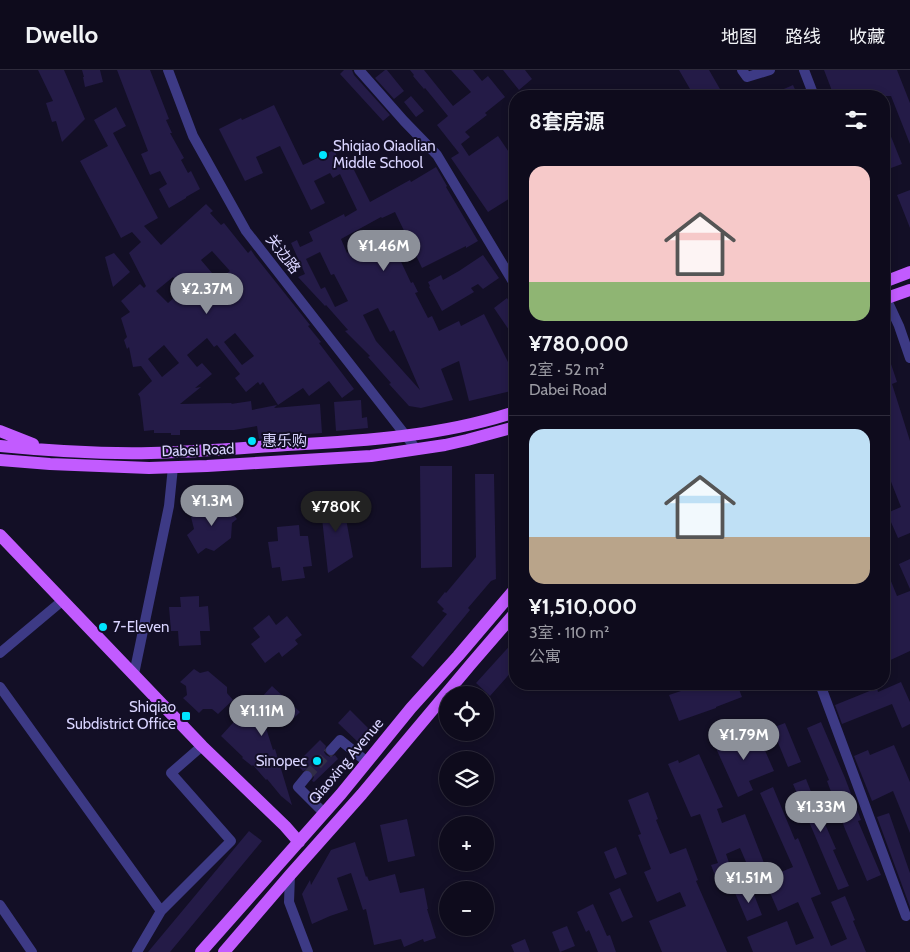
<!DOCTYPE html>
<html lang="zh">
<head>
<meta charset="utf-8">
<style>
  body { margin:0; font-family:Cabin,"Noto Sans SC",sans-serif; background:#171425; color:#f1f3f6; height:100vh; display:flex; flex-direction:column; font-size:19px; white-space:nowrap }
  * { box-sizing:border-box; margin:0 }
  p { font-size:16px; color:#9b9ba3 }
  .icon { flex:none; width:28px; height:28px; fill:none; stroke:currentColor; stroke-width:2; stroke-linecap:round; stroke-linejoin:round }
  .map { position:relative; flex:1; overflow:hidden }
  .sheet { position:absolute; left:509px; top:20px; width:381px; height:600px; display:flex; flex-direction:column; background:#0e0b1c; border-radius:20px; box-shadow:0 2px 8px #0003,0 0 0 1px #2e2b3b }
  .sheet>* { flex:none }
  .fabs { position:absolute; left:439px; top:616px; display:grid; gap:10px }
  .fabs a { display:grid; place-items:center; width:55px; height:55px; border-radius:50%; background:#0e0b1c; box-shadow:0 2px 8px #0003,0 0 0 1px #2e2b3b; font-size:25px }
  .price { position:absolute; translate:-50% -42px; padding:0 11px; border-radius:18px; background:#8c9099; color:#fff; font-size:16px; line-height:32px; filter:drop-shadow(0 1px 2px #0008) }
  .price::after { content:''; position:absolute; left:50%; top:30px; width:15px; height:11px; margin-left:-8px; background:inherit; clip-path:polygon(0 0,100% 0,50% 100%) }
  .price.on { background:#222; color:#fff }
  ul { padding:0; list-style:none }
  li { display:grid; align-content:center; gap:10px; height:265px; padding:0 20px }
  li+li { border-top:1px solid #2e2b3b }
  li span { display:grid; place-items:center; height:155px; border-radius:15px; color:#555 }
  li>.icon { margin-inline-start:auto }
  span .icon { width:90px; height:90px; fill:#fffc; stroke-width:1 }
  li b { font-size:21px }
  h2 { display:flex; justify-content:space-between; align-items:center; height:60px; padding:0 20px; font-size:21px }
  header { display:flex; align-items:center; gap:30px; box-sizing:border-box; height:70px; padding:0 25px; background:#0e0b1c; border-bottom:1px solid #2e2b3b }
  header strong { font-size:24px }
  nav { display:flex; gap:28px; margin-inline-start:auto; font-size:18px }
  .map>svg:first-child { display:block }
</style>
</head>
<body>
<header>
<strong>Dwello</strong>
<nav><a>地图</a><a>路线</a><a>收藏</a></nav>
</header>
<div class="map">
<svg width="910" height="882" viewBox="0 0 910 882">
  <rect width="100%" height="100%" fill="#130f26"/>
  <path fill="#12302f" d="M515,366V481L513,483H508L510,368Z"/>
  <path fill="#241b47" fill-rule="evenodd" d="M38,0H64L85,49L62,72L56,51L52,52L46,33L53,31Z
    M82,0H100L103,12L85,17L83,7H84Z
    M117,0H150L169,49L166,50L172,63H170L184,88L181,90L188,103L191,101L200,119L186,127V128L169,138L159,119L167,114L160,101L150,105L141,84L148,81Z
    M344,0H352L354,5L390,45L383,51L340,4Z
    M385,0H387L404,21L394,29L375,8Z
    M410,0H424L453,36L471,22L451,0H473L482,11L488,6L505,27L485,43L487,45L465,62L470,67L461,74L469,86L498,66L515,91V125L488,142L451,88L459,83L437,55L448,46L425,18L424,19L413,6L414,5Z
    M503,0H525L532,9L519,20Z
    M679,0H709L724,26H694Z
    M824,0H897L910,33V74L891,26H834Z
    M793,15L798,26H768Z
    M411,26L424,41L416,47L404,32Z
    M274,35L303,95L334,80L340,92L348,88L370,132L410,110L411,112L436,97L447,116L446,117L478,171L466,178V176L422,198L395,142L382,148L381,147L341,169L347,183L361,175L362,178L376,170L377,173L389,166L411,213L413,212L418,222L415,223L428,248L432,246L439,261L459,251L461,256L484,244L508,292L515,290V320L469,331L459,291L441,299L453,330L421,338L409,336L389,314L391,313L368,287L370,286L345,261L348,260L326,235L325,236L298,207L305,204L291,173L297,170L300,177L313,171L309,162L344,144L345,147L357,140L340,104L333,108L330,103L314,111L325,133L311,140L280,76L256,87L263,103L245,111L219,59L241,48L242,50ZM320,182L331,205L334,204L348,231L335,237L325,217L321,219L306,189ZM378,238L390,262L394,260L420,320L376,271L363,245Z
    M116,37L126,56L113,63L158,148L144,156L161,175L206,134L213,141L210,143L221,155L224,153L248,183L251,180L255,186L310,255L308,256L321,272L319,273L354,319L342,328L329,311L309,326L303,318L278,335L263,312L260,315L258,312L246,322L235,308L240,304L217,275L214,277L207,268L187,285L197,297L202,293L212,304L195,318L201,317L180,334L232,333L231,334L251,331L252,340L277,335L274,338L320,334L322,363L279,366L259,369L257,356L234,360H180V365H171V363H154V360L144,361L140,327L138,324L152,311L141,296L133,297L129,277L127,279L124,270L127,267L121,248L130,242L121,231L140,214L144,218L146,216L129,183L141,172L132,162L121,168L80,91L108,76L94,50ZM212,181L230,201L218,210L201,190ZM173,207L183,220L168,233L156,221ZM235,263L254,286L242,295L224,272ZM164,275L179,293L162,307L148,289Z
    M884,49L902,94L891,98L884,79Z
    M910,120V158L897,125Z
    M114,183L130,202L113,217L105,187Z
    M483,185L499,208L483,219L478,214L471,218L474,222L442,241L429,217L430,216L428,212L441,205L443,210L459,201Z
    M507,228L515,240V269L494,238Z
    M884,276H885L897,312L892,314L910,371V463L898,468L887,443L901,437L884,394Z
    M361,330L362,348L367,347L368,358L336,361L334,332Z
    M420,396H452V497L421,498Z
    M475,404H494L496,509L491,511L468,538L470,540L423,597L411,587L447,544L442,541L444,539L437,532L445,522L446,523L476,487Z
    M342,427L353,487L328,503L320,430Z
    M224,431L237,449L232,453L231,468L214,481L206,478L198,484L187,465L194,459L191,447L207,434L216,437Z
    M299,455L300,466H308L312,496L303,497L305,508L282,511L280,497L272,498L268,472L278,471L277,457Z
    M910,489V519L899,494Z
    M884,494L897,526L910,521V581L884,593Z
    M199,526V537L208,536L210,561H200L201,575L179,576L178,561H171L169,537H181L180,527Z
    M269,545L276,555L287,546L302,565L295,570L298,574L282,587L279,582L265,593L251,574L260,567L253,558Z
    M515,570V598L490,626L476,613Z
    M194,599L200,603L208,601L227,617V623L233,630L218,644L212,639H203L199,643L183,628L187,625L186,616L180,612Z
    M901,612L910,632V654L902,658L892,634L842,654L835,635L877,618L878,622Z
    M702,614H737L742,627L716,637V638L679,651L669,625Z
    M272,616L300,642L290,652L280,643L266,658L273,680L275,679L292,735L281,726L267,709L266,710L253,695L252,696L242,688L243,687L221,666L241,644L243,645L258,627L260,629Z
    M350,640L372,662L360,674L338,653Z
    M821,652L845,708L861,750L858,751L881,805L867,811L845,759L827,711L829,710L807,658Z
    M785,653L801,692L788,697L772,658Z
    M756,660L774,701L749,711L753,720L738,727L715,676L730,669L731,671Z
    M320,670L326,676L324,682L326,685L330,687L335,685L338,689L314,712L312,711L314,707L312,701L308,699L303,701L296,694Z
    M894,675L910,712V763L893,721L872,731L854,686L868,680L870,685Z
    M699,684L723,737L717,739L722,753L745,744L764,793L749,799L740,778L726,784L735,810L719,816L711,795L718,793L700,744L691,747L668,694L678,690L679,693Z
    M806,709L824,754H825L836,779L833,780L849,816L838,820L793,714Z
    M773,717L795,770L798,768L821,824L811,828L831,876L847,869L831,832L845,826L855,850L853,851L866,882H753L747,867L787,851L796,875L814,868L798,832L778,841L764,809L793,797L760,723Z
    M648,722L658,749L656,750L670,784L686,778L698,810L696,811L727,882H662L649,851L686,836L680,822L657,832L644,802L651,799L638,765L641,764L628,730Z
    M889,743L910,803V837L877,747Z
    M407,749L415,786L388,792L380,755Z
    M249,761L262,771L170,882H148Z
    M355,772L366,807L367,806L369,811L395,804L400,823L424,818L428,839H427L436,868L424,872L423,869L404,877L401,869L374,875L366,839L363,840L351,803L337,808L339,814L348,840L330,846L312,854L302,824L310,810L311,815L331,780Z
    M616,777L627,804L615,809L604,782Z
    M751,817L762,845L747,851L735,823Z
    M620,818L633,847L622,852L609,823Z
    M593,834L607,866L610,865L616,882H598L589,860L586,862L577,842Z
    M567,856L575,876L560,882L552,862Z
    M525,869L530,882H514L511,875Z"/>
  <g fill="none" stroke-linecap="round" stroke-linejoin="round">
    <path stroke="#312d47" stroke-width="10" stroke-dasharray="10 5" stroke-linecap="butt" d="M307,706L331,680"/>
    <path stroke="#3d3a85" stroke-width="10" d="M168,0L193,66L246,161L417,380
      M359,0L404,51L437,85L515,215
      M742,0L747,7L770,0
      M804,0L814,26
      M886,228L899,256L910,288
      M0,583L62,531
      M134,604L169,436L173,397
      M820,614L906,846
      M0,617L161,841
      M331,680L340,670L367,692
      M307,706L298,717L324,743
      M290,805L289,832L308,882
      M0,835L32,882
      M137,882L161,841L231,771L171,703L202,676"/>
    <path stroke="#c25bff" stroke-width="12" d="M884,212L910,202
      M884,229L910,220
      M0,361L33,374
      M0,376C50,381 101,384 151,383C197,382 242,378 287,375C364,371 442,366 515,342
      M0,390L50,394L149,398L207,396L371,386L445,375L467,370L515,357
      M0,465L202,676L285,756L299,772
      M201,882L341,724L411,638L458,586L515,519
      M224,882L290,805L362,724L471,594L515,543"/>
  </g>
  <g fill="#00e5ff" stroke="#130f26" stroke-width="2">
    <circle cx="323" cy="85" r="5"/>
    <circle cx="252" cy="371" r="5"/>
    <circle cx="103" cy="557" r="5"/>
    <rect x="181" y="641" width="10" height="10" rx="2.5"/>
    <circle cx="317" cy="691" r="5"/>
  </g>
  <g text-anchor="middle" stroke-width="4" stroke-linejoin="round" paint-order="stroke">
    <g font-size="15" fill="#d9d4ff" stroke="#130f26" text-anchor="start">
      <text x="333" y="81">Shiqiao Qiaolian<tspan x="333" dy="17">Middle School</tspan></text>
      <text x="262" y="376">惠乐购</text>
      <text x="113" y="562">7-Eleven</text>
      <text x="176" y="642" text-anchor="end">Shiqiao<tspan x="176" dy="17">Subdistrict Office</tspan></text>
      <text x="307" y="696" text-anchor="end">Sinopec</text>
    </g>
    <g font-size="15" fill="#d9d4ff" stroke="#130f26">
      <text transform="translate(283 184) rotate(52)" y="5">关边路</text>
      <text transform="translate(198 380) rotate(-2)" y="5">Dabei Road</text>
      <text transform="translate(346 691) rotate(-50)" y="5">Qiaoxing Avenue</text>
    </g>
  </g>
</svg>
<div class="fabs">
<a><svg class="icon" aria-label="locate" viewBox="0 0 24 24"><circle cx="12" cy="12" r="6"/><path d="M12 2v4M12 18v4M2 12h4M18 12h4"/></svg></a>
<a><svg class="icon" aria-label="layers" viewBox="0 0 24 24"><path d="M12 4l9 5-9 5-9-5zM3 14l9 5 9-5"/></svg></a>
<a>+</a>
<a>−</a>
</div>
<b class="price" style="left:384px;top:202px">¥1.46M</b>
<b class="price" style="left:207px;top:245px">¥2.37M</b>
<b class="price" style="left:212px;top:457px">¥1.3M</b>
<b class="price on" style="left:336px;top:463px">¥780K</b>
<b class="price" style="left:262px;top:667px">¥1.11M</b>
<b class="price" style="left:744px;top:691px">¥1.79M</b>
<b class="price" style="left:821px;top:763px">¥1.33M</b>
<b class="price" style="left:749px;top:834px">¥1.51M</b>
<section class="sheet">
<h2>8套房源<svg class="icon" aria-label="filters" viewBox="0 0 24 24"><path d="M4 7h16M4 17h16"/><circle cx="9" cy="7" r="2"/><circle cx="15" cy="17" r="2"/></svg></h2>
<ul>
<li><span style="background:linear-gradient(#f6c9c9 75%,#8fb573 0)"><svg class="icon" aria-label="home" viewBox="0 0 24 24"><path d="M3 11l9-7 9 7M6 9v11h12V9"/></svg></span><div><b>¥780,000</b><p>2室 · 52 m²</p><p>Dabei Road</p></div></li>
<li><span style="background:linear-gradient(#bfe0f5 70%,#b9a48a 0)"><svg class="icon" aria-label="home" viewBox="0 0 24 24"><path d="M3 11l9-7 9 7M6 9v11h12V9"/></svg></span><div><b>¥1,510,000</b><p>3室 · 110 m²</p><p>公寓</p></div></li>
</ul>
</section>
</div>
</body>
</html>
